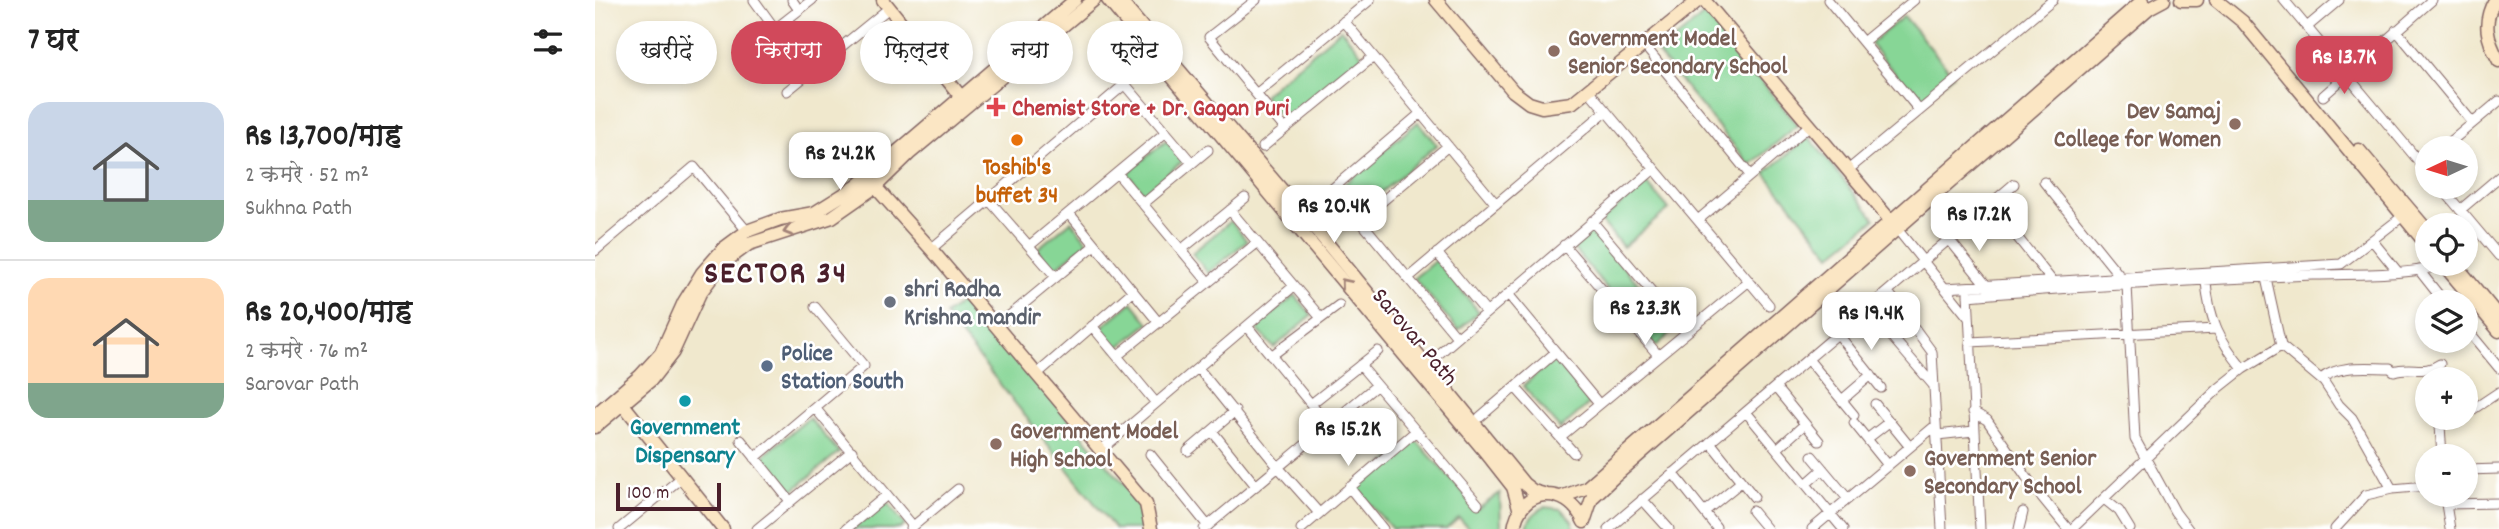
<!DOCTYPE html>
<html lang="hi">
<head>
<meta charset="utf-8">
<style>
  body { margin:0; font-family:Dekko,"Playpen Sans Deva",sans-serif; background:#f2f2f2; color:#222; height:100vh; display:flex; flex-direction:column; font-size:26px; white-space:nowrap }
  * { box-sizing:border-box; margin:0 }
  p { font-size:23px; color:#767676 }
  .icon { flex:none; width:38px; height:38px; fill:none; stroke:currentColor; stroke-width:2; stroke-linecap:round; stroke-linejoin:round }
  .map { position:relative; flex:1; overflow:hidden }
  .drawer { display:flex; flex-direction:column; background:#fff; width:595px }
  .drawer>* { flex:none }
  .top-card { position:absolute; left:21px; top:21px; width:665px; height:63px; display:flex; gap:14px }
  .needle { width:46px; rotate:266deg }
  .buttons { position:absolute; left:1820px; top:136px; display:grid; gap:14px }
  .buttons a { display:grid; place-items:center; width:63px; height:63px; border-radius:50%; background:#fff; box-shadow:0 4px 10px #0003; font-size:35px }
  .scale { position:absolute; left:21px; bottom:18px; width:105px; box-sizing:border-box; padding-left:7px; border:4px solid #4a1f2b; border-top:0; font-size:19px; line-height:24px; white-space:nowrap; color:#4a1f2b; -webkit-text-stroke:5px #fff; paint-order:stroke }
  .price { position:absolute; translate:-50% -60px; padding:0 16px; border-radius:14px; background:#fff; color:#222; font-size:23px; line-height:46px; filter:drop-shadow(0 2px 4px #0008) }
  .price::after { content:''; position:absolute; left:50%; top:42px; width:21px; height:16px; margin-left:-10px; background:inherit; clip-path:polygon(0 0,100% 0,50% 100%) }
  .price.current { background:#d1495b; color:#fff }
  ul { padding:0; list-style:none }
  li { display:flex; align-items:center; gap:21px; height:175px; padding:0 28px }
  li+li { border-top:2px solid #e0e0e0 }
  li span { display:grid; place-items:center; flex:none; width:196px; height:140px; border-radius:21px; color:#555 }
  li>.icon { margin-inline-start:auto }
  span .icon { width:84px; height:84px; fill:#fffc; stroke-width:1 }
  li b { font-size:30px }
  h2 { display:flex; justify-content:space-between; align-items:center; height:84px; padding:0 28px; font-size:30px }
  .chip { padding:0 24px; border-radius:32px; background:#fff; box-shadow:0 4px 10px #0003; font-size:24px; line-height:63px }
  .chip.current { background:#d1495b; color:#fff }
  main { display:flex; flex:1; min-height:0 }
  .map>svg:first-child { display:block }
</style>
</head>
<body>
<main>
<section class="drawer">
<h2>7 घर<svg class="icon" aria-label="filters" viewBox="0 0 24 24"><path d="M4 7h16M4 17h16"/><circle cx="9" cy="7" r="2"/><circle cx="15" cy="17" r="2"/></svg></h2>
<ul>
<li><span style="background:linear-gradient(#c9d6e8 70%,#7fa58c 0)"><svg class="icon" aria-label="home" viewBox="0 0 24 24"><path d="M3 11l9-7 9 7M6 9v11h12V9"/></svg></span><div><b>Rs 13,700/माह</b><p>2 कमरे · 52 m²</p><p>Sukhna Path</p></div></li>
<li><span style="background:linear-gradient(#ffd9b3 75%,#7fa58c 0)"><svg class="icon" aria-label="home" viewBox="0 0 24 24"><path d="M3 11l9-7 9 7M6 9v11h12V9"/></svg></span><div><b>Rs 20,400/माह</b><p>2 कमरे · 76 m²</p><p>Sarovar Path</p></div></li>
</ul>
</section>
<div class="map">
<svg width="1904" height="529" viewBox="0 0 1904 529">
  <rect width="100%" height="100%" fill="#fff"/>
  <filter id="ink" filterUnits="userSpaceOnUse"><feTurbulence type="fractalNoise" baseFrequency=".0143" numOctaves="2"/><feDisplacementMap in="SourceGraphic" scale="14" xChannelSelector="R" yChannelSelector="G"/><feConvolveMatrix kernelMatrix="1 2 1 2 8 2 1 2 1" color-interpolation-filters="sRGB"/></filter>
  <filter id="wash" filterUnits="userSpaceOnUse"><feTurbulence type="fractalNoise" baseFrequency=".00686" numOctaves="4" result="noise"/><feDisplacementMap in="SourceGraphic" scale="28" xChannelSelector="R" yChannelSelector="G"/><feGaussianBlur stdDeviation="1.57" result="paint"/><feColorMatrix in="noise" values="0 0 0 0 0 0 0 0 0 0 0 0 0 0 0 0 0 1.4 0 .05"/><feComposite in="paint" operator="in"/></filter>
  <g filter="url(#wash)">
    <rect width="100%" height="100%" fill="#f0e8cd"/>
    <path fill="#87d696" stroke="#687a60" stroke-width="2" d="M1110,14L1203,125L1155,165L1063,54Z
      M1309,16L1358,75L1325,103L1275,44Z
      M746,29L768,56L690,121L668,95Z
      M823,122L842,145L765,210L746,187Z
      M1214,137L1280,219L1236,255L1170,173Z
      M571,141L588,161L549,193L532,173Z
      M1052,183L1074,209L1028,247L1006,221Z
      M476,221L493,242L459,269L442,249Z
      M636,221L652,241L613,273L597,253Z
      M996,228L1081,329L1061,346L976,246Z
      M841,260L884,312L863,330L819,278Z
      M700,295L717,315L679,348L661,328Z
      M371,299L547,505L548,529H520L350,315Z
      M537,302L554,323L520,350L503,330Z
      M959,359L996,402L965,429L928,386Z
      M214,418L244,452L195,493L166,458Z
      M820,439L883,509L905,493L906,529H874L864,518L851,529H797L760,487Z
      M291,501L310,525L305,529H257Z
      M949,507L966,509L977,521L979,529H932C934,518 939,513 949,507Z"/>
  </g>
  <g filter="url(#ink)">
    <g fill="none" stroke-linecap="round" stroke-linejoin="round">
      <defs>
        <path id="street" d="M159,0L180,29L217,0
          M197,0L204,10
          M661,0L614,37L690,129
          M1233,0L1324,110
          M1689,0L1832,171
          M749,21L901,204
          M1712,27L1744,0
          M1801,30L1878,123
          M1268,42L1319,0
          M1049,45L1155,175
          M192,91L294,8
          M994,91L1174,305
          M661,94L775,0
          M1728,96L1837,0
          M668,147L778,57
          M1847,149L1904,101
          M1253,170L1458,0
          M522,173L613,282
          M1449,182L1532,285L1540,439L1580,512L1593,529
          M1846,187L1904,256
          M738,188L862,337
          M394,200L461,277
          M1395,203L1458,282
          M548,204L613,150
          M716,207L826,113
          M635,210L726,318
          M1865,210L1904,177
          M474,213L564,323
          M765,220L853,146
          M1103,220L1215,125
          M997,221L1091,332
          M1302,229L1374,318
          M1353,238L1392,286
          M1777,240L1803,272
          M969,245L1063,355
          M434,246L571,132
          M336,249L530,84L597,163
          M586,250L650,198
          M0,251L99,167L152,231
          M842,253L891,312
          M1824,270L1850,303
          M813,278L1011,111
          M1671,278L1686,346L1729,382L1744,405L1757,418L1797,489
          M1611,282C1614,319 1625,341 1648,369
          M1350,288L1746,264L1808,216
          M1293,292L1337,352L1347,529
          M1373,293L1385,529
          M913,294L1004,404
          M1373,296C1488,286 1603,280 1718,275C1743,274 1827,276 1844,264
          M1273,309L1339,386
          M402,326L500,245
          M497,326L561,403
          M652,326L733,425
          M1871,328L1904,368
          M1243,334L1286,388
          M1375,342L1621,329
          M522,356L662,243
          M676,356L744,305
          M840,357L1059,169
          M1213,359L1259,415
          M765,365L883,504
          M603,368L683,467L724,513
          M442,374L538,291
          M1726,379C1744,364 1772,368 1795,368L1799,371C1815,365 1830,375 1845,364
          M920,387L979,453
          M1180,387L1224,441
          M1247,400L1276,375
          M716,404L783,351
          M1280,404L1315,447
          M220,408L318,526
          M1151,412L1248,529
          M1378,412L1392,420L1437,485L1473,529
          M1871,414L1904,392
          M885,417L961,352
          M1259,423L1293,465
          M617,431L661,486
          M1342,435L1379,431
          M965,437L1154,281
          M1272,439L1294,422
          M146,440L195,501
          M1115,442L1159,497
          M1182,449L1210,424
          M506,450L699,286
          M593,451L640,411
          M555,454L613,526
          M1217,456L1253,499
          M1847,457L1845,425L1863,418
          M160,458L269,366L220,307
          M1871,470L1904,469
          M1078,473L1121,527
          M1211,484L1228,469
          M754,487L788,529
          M1851,495V504L1904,503
          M1047,499L1074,529
          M1509,499L1524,511L1535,529
          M1851,504L1855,529
          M1157,511L1172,529
          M1109,512L1146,482
          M316,528L363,489
          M24,529L86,478
          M162,529L257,451
          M251,529L292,495
          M609,529L782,385
          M706,529L821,431
          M1013,529L1419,184
          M1217,529L1340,426
          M1424,529L1428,512
          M1477,529L1624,388L1648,369L1686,346
          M1740,529L1771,495L1797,489L1832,486"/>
        <path id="secondary" d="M288,0L371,103
          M513,0L896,459L918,487L925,511
          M524,0L723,232L929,484L938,491L952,495
          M841,0L918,91L934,103L947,107L977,103L1104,0
          M1109,0L1301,227
          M1586,0H1602
          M1621,0L1648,22L1832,245
          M1900,0C1887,22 1892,40 1904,61
          M1764,150L1832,230
          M275,181L336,249L551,504L556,529
          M1848,264L1904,331
          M1860,264L1904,317
          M23,398L128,529
          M0,415L45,376L66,353L89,302L107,273L129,248L152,231L185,219L219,213L262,186L480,0
          M0,427L56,380L78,352L105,293L127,264L154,244L237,217L280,187L314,154L499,0
          M966,497L991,488L1548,0
          M989,522L997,498L1019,477L1554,8L1569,0
          M919,529C924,487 972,483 989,522"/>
      </defs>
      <use href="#street" stroke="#846564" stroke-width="11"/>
      <use href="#secondary" stroke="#846564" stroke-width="15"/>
      <use href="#street" stroke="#fff" stroke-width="9"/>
      <use href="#secondary" stroke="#fbe6c4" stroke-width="12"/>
    </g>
    <defs><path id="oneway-chevron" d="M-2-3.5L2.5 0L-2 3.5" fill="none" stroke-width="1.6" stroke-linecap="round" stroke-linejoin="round" transform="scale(1.75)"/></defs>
    <g stroke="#a28278">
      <use href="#oneway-chevron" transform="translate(193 231) rotate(164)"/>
      <use href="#oneway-chevron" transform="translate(750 283) rotate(-130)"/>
    </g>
  </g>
  <g fill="#8d6e63" stroke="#fff" stroke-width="2.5">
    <circle cx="959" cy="51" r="7"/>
    <circle cx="1640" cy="124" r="7"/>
    <circle cx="401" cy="444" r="7"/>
    <circle cx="1315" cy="471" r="7"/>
  </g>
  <path fill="#e0444e" stroke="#fff" stroke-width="2.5" d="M397.5 96.5h7v7h7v7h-7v7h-7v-7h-7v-7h7z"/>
  <circle fill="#e8710a" stroke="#fff" stroke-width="2.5" cx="422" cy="140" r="7"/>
  <circle fill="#6b7280" stroke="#fff" stroke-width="2.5" cx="295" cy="302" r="7"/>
  <circle fill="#5c6f8a" stroke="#fff" stroke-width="2.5" cx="172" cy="366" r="7"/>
  <circle fill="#0f9aa8" stroke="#fff" stroke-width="2.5" cx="90" cy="401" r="7"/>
  <g text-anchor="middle" stroke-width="5" stroke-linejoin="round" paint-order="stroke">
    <g font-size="24" font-weight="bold" fill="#785e54" stroke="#fff" text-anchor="start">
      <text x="973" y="45">Government Model<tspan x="973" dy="28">Senior Secondary School</tspan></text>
      <text x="1626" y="118" text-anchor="end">Dev Samaj<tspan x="1626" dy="28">College for Women</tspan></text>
      <text x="415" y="438">Government Model<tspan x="415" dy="28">High School</tspan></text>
      <text x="1329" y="465">Government Senior<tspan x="1329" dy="28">Secondary School</tspan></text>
    </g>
    <g font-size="24" font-weight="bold" fill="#be3a42" stroke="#fff" text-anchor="start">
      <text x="417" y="115">Chemist Store + Dr. Gagan Puri</text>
    </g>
    <g font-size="24" font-weight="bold" fill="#c56008" stroke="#fff">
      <text x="422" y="174">Toshib's<tspan x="422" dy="28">buffet 34</tspan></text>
    </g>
    <g font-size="24" font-weight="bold" fill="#5b616d" stroke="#fff" text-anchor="start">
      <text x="309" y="296">shri Radha<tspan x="309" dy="28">Krishna mandir</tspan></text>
    </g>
    <g font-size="24" fill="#4a1f2b" stroke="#fff">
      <text transform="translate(821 336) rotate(50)" y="8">Sarovar Path</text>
    </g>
    <g font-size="24" font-weight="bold" fill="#4e5e75" stroke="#fff" text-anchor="start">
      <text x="186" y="360">Police<tspan x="186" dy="28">Station South</tspan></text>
    </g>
    <g font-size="24" font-weight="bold" fill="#0d838f" stroke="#fff">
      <text x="90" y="434">Government<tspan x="90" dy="28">Dispensary</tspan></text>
    </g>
    <g font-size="32" font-weight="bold" letter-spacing="2" fill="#4a1f2b" stroke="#fff">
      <text x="181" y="282">SECTOR 34</text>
    </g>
  </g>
</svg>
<div class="buttons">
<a><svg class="needle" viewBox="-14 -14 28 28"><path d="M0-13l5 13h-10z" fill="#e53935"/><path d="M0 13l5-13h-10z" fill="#767676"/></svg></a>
<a><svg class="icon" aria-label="locate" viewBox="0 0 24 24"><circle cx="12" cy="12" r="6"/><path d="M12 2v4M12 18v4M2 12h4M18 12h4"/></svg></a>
<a><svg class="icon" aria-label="layers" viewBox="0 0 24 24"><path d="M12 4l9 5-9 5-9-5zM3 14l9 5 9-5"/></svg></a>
<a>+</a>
<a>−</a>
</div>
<div class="scale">100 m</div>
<b class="price current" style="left:1749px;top:96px">Rs 13.7K</b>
<b class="price" style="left:245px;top:192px">Rs 24.2K</b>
<b class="price" style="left:739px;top:245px">Rs 20.4K</b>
<b class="price" style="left:1384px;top:253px">Rs 17.2K</b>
<b class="price" style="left:1050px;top:347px">Rs 23.3K</b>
<b class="price" style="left:1276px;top:352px">Rs 19.4K</b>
<b class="price" style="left:753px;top:468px">Rs 15.2K</b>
<div class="top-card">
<a class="chip">खरीदें</a>
<a class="chip current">किराया</a>
<a class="chip">फ़िल्टर</a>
<a class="chip">नया</a>
<a class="chip">फ़्लैट</a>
</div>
</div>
</main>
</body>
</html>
